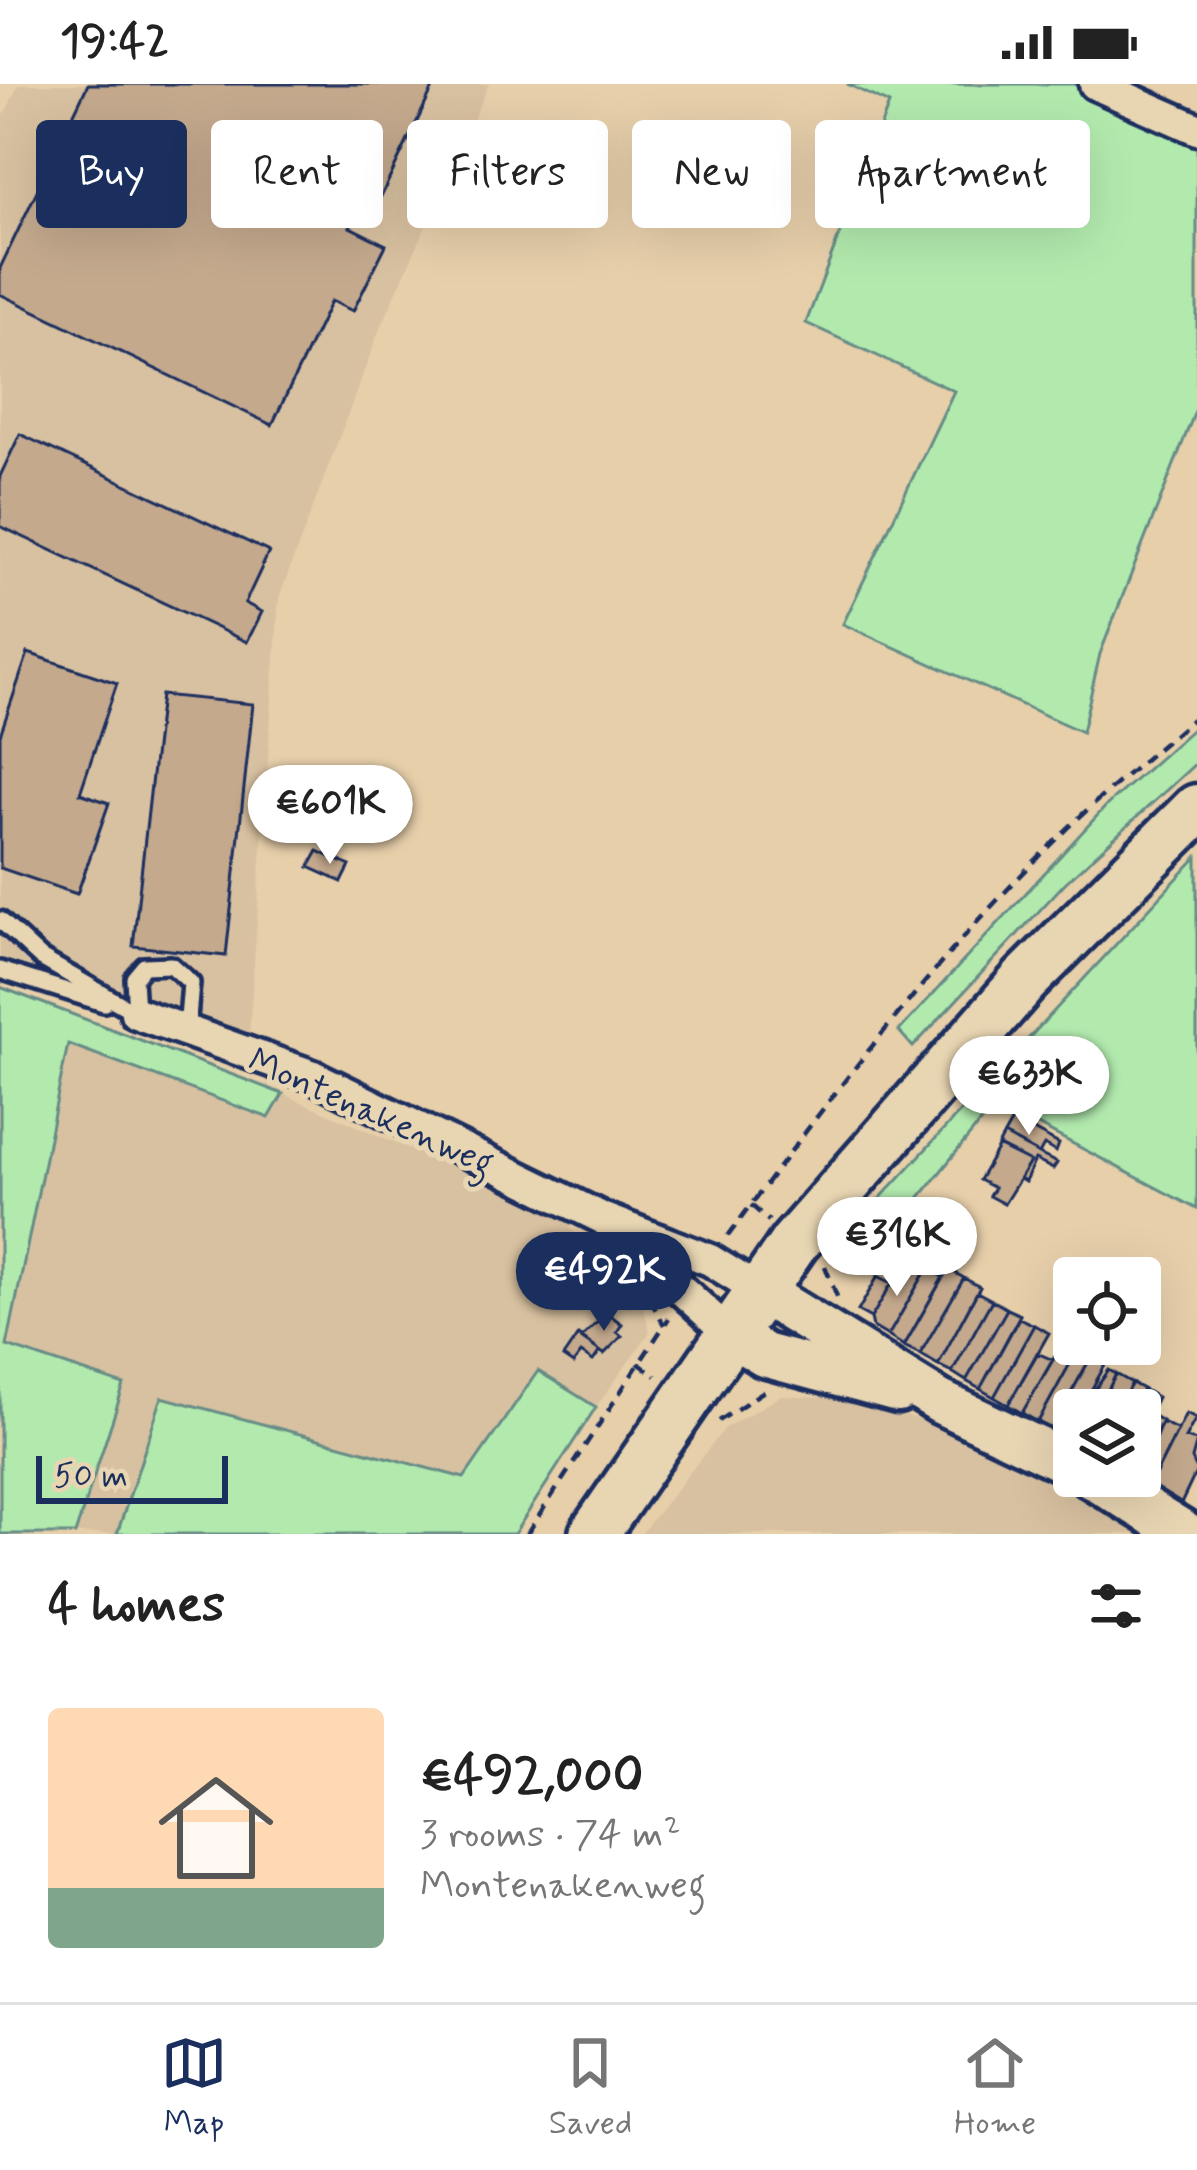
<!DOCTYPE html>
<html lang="en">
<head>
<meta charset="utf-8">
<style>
  body { margin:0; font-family:Mynerve,sans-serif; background:#f2f2f2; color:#222; height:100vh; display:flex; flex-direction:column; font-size:45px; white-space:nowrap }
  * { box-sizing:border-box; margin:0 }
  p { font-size:39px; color:#767676 }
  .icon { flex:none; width:66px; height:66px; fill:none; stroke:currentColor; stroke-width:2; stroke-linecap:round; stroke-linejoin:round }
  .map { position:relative; height:1450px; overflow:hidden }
  .side { display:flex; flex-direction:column; background:#fff; flex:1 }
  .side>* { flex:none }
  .hud { position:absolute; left:36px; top:36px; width:1125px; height:108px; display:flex; gap:24px }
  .controls { position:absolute; left:1053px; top:1173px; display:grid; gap:24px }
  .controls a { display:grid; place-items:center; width:108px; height:108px; border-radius:12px; background:#fff; box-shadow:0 12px 48px #0002; font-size:60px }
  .scale { position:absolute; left:36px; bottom:30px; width:192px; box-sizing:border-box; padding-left:12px; border:6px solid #1b2f5e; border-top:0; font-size:33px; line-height:42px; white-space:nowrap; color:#1b2f5e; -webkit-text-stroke:9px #e8d5b2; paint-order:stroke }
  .price { position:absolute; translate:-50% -102px; padding:0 27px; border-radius:42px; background:#fff; color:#222; font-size:39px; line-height:78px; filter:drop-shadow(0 3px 6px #0008) }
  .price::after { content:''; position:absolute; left:50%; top:72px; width:36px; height:27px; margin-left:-18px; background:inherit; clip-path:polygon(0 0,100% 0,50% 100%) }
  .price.current { background:#1b2f5e; color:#fff }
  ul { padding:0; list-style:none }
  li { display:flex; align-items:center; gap:36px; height:300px; padding:0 48px }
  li+li { border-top:3px solid #e0e0e0 }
  li span { display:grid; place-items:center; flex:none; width:336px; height:240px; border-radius:12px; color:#555 }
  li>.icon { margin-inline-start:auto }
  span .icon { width:144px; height:144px; fill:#fffc; stroke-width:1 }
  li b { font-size:51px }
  h2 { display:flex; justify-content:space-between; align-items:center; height:144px; padding:0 48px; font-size:51px }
  .pill { padding:0 42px; border-radius:12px; background:#fff; box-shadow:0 12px 48px #0002; font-size:42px; line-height:108px }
  .pill.current { background:#1b2f5e; color:#fff }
  .status { display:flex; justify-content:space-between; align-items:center; height:84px; padding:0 60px; background:#fff; direction:ltr }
  .status svg { height:33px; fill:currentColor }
  .dock { display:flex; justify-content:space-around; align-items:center; height:168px; border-top:3px solid #e0e0e0; background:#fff; font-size:33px; color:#767676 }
  .dock a { display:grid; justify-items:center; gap:6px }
  .dock .current { color:#1b2f5e }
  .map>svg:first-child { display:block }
</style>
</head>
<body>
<div class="status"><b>19:42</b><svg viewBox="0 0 49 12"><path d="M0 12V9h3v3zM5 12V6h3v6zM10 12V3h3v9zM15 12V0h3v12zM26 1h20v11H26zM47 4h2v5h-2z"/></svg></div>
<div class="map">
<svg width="1197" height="1450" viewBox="0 0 1197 1450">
  <rect width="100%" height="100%" fill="#e7cfaa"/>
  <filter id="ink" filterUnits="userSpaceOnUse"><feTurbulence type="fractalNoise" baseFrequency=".00833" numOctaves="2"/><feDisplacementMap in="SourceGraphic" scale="24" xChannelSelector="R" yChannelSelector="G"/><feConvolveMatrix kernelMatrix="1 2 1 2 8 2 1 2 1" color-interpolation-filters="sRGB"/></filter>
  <g filter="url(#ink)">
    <path fill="#d8c1a0" d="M19,0H489L378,250L279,514L249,951L0,873V39Z
      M68,960L269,1034L283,1010L574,1136L570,1145L637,1203L650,1248L596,1323L538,1287L464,1395L162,1313L117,1450H75L124,1301L7,1262Z
      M781,1312L836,1315L925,1337L1025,1377L1149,1450H641L725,1344Z"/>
    <path fill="#b2eaae" stroke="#668c86" stroke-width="3" d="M847,0H1073L1197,57V322L1100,570L1082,648L843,540L954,307L806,239L889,20Z
      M1197,641V678L1065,799L913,963L899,947L1108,720Z
      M1197,773V1125L996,1019L899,1139L876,1133L874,1121Z
      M0,903L283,1010L269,1034L68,960L7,1262L124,1301L75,1450H0Z
      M538,1287L596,1323L514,1450H117L162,1313L464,1394Z"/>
    <path fill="#c4a98d" stroke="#1b2f5e" stroke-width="3" d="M88,0H435L371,133L359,127L350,143L386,161L353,227L331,217L272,341L0,210V184Z
      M20,350L269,468L245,519L262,528L247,558L0,442V392Z
      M28,569L117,599L80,709L109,719L77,810L0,784V651Z
      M161,611L253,620L226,872L133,862Z
      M318,767L350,782L342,798L309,783Z
      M1013,1035L1059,1060L1056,1068L1044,1061L1039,1070L1004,1051Z
      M1004,1051L1039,1070L1057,1079L1053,1085L1035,1076L1025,1098L1020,1095L1030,1078L998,1062Z
      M999,1062L1030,1078L1004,1120L989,1112L994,1104L979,1096Z
      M914,1178L927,1185L888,1252L873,1243L871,1234L892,1199Z
      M927,1185L943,1193L904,1262L888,1252Z
      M948,1185L964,1194L920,1270L904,1262Z
      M878,1192L892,1199L871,1234L858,1227Z
      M964,1194L980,1203L938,1281L920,1270Z
      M977,1208L992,1216L952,1288L938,1281Z
      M992,1216L1007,1225L966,1297L952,1288Z
      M1007,1225L1020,1231L980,1305L966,1297Z
      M607,1229L622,1240L617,1248L622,1252L604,1270L581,1254Z
      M1019,1234L1034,1241L994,1313L980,1305Z
      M1034,1241L1049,1249L1008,1321L994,1313Z
      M578,1251L600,1267L593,1277L581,1269L573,1280L563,1273Z
      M1063,1258L1077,1267L1038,1338L1022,1329Z
      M1077,1267L1091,1273L1051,1345L1038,1338Z
      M1094,1268L1108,1276L1080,1326H1074L1065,1353L1051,1345Z
      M1037,1269L1053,1276L1022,1329L1008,1321Z
      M1109,1286L1116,1290L1098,1326H1080Z
      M1116,1290L1132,1299L1116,1326H1098Z
      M1132,1299L1143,1305L1132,1326H1116Z
      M1143,1305L1157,1313L1140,1348V1326H1132Z
      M1149,1329L1162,1337L1140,1382V1348Z
      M1186,1329L1196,1334L1185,1354L1197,1357L1192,1375L1197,1386L1181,1420L1150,1402Z
      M1162,1338L1178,1346L1150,1402L1134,1393L1140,1392Z"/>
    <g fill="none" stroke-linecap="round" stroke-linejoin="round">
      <defs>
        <path id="lane" d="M0,836L41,874L136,929
          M0,886L104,919
          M136,929L134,894L144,882L171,881L191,899L187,947"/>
        <path id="street" d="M1095,0L1197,45
          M136,929L313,992L604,1135L710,1176L760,1207
          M608,1139L730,1250"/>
        <path id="secondary" d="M760,1207L940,1318L1074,1382
          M730,1250L764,1271L898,1307
          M1091,1392L1185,1450"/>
        <path id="primary" d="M594,1450L794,1159L1025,896L1197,725"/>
      </defs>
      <use href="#lane" stroke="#1b2f5e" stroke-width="24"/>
      <use href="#street" stroke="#1b2f5e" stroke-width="39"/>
      <use href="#secondary" stroke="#1b2f5e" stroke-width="51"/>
      <use href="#primary" stroke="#1b2f5e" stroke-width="57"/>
      <path stroke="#1b2f5e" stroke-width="4.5" stroke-dasharray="12 9" stroke-linecap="butt" d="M751,1121L769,1137
        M728,1152C831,1012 935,874 1060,752C1103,709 1151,671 1197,631
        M825,1182L838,1215
        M650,1215L664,1241
        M638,1279L656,1292
        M719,1337L764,1307
        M527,1450L669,1234"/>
      <use href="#lane" stroke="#e8d5b2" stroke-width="15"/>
      <use href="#street" stroke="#e8d5b2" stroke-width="30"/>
      <use href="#secondary" stroke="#e8d5b2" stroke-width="42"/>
      <use href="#primary" stroke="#e8d5b2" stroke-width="48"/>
    </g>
  </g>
  <g text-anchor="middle" stroke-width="10" stroke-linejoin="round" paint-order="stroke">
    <g font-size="36" fill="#1b2f5e" stroke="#e8d5b2">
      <text transform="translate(372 1026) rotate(24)" y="13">Montenakenweg</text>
    </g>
  </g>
</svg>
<div class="controls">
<a><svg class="icon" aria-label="locate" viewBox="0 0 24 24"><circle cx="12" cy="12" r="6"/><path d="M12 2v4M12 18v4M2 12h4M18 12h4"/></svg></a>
<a><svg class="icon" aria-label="layers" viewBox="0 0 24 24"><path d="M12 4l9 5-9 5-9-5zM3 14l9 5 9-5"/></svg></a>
</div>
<div class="scale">50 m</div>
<b class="price" style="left:330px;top:783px">€601K</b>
<b class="price" style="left:1029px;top:1054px">€633K</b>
<b class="price" style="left:897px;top:1215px">€316K</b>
<b class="price current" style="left:604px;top:1250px">€492K</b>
<div class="hud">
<a class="pill current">Buy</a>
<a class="pill">Rent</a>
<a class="pill">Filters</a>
<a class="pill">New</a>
<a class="pill">Apartment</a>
</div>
</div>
<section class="side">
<h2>4 homes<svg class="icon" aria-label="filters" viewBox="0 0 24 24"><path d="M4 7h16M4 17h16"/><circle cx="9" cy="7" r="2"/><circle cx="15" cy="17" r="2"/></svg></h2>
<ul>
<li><span style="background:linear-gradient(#ffd9b3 75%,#7fa58c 0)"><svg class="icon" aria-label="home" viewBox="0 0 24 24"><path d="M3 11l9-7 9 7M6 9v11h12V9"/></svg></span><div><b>€492,000</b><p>3 rooms · 74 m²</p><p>Montenakenweg</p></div></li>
</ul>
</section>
<nav class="dock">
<a class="current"><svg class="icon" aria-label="map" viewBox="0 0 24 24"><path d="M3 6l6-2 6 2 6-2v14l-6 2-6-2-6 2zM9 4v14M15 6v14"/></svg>Map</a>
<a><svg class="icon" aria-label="saved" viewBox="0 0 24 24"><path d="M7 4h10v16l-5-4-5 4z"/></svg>Saved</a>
<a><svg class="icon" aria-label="home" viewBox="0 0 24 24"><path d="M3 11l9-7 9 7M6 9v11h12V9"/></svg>Home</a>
</nav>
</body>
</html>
